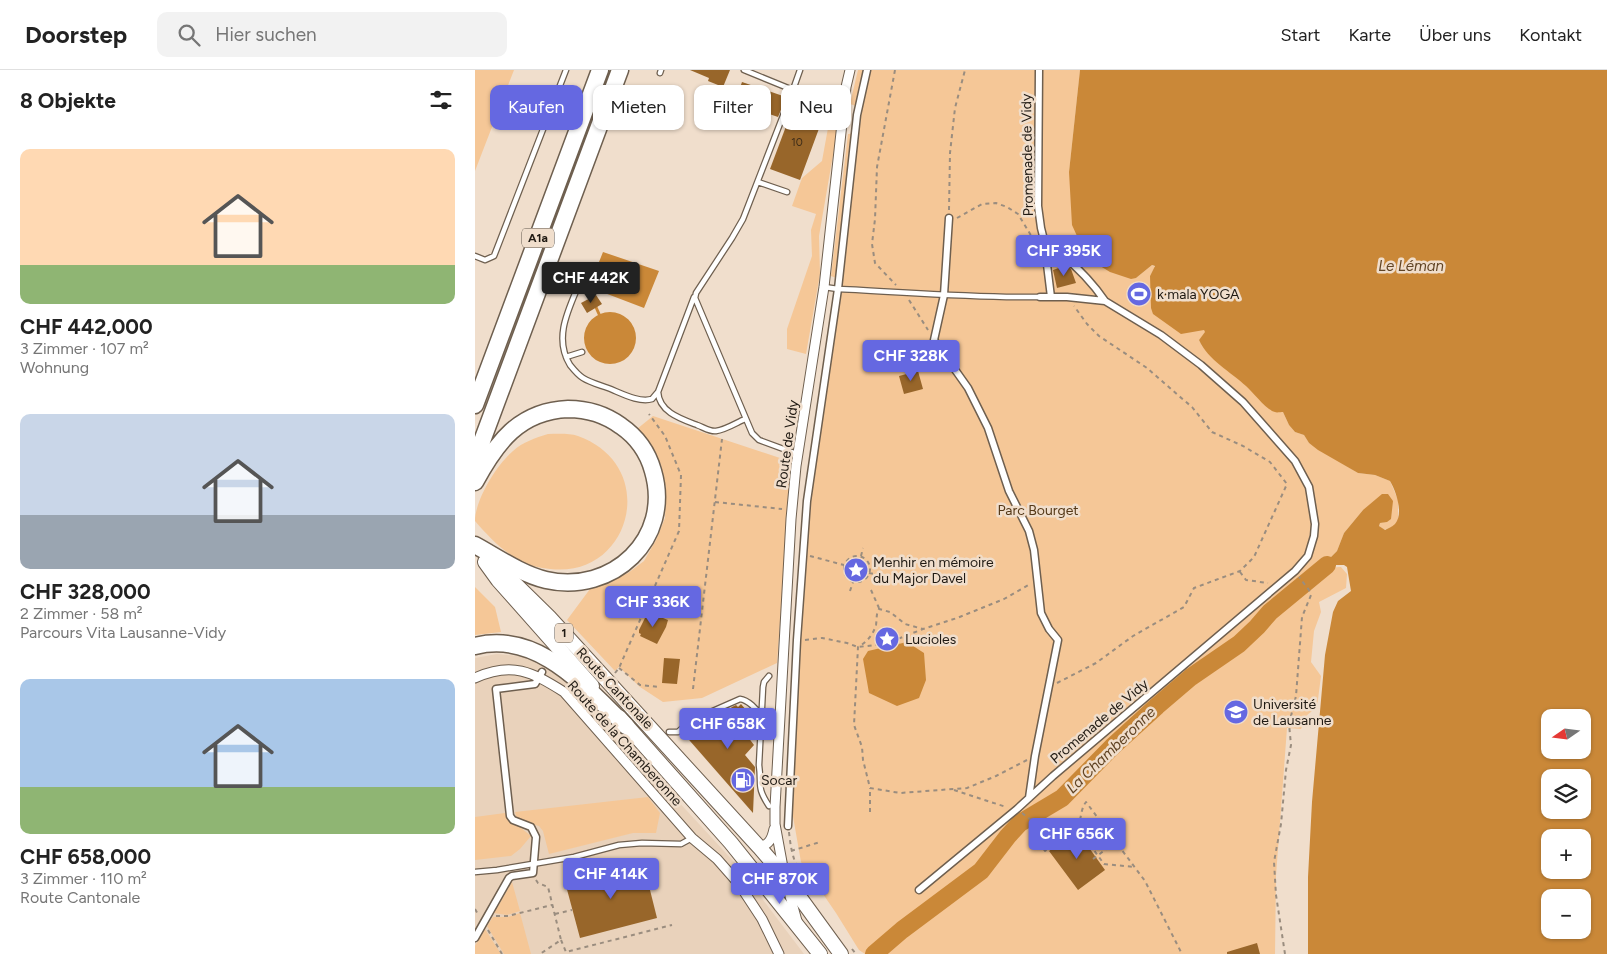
<!DOCTYPE html>
<html lang="de">
<head>
<meta charset="utf-8">
<style>
  body { margin:0; font-family:Figtree,sans-serif; background:#f2f2f2; color:#222; height:100vh; display:flex; flex-direction:column; font-size:19px; white-space:nowrap }
  * { box-sizing:border-box; margin:0 }
  p { font-size:16px; color:#767676 }
  .icon { flex:none; width:28px; height:28px; fill:none; stroke:currentColor; stroke-width:2; stroke-linecap:round; stroke-linejoin:round }
  .map { position:relative; flex:1; overflow:hidden }
  .details { display:flex; flex-direction:column; background:#fff; width:475px }
  .details>* { flex:none }
  .hud { position:absolute; left:15px; top:15px; width:475px; height:45px; display:flex; gap:10px }
  .needle { width:32px; rotate:256deg }
  .fabs { position:absolute; left:1066px; top:639px; display:grid; gap:10px }
  .fabs a { display:grid; place-items:center; width:50px; height:50px; border-radius:10px; background:#fff; box-shadow:0 1px 4px #0004; font-size:25px }
  .price { position:absolute; translate:-50% -42px; padding:0 11px; border-radius:5px; background:#6568e1; color:#fff; font-size:16px; line-height:32px; filter:drop-shadow(0 1px 2px #0008) }
  .price::after { content:''; position:absolute; left:50%; top:30px; width:15px; height:11px; margin-left:-8px; background:inherit; clip-path:polygon(0 0,100% 0,50% 100%) }
  .price.on { background:#222; color:#fff }
  ul { padding:0; list-style:none }
  li { display:grid; align-content:center; gap:10px; height:265px; padding:0 20px }
  li span { display:grid; place-items:center; height:155px; border-radius:10px; color:#555 }
  li>.icon { margin-inline-start:auto }
  span .icon { width:90px; height:90px; fill:#fffc; stroke-width:1 }
  li b { font-size:21px }
  h2 { display:flex; justify-content:space-between; align-items:center; height:60px; padding:0 20px; font-size:21px }
  .pill { padding:0 18px; border-radius:10px; background:#fff; box-shadow:0 1px 4px #0004; font-size:18px; line-height:45px }
  .pill.on { background:#6568e1; color:#fff }
  header { display:flex; align-items:center; gap:30px; box-sizing:border-box; height:70px; padding:0 25px; background:#fff; border-bottom:1px solid #e0e0e0 }
  header strong { font-size:24px }
  nav { display:flex; gap:28px; margin-inline-start:auto; font-size:18px }
  .search { width:350px; height:45px; background:#f2f2f2; display:flex; align-items:center; gap:12px; box-sizing:border-box; padding:0 18px; border-radius:10px; color:#767676; font-size:19px }
  main { display:flex; flex:1; min-height:0 }
  .map>svg:first-child { display:block }
</style>
</head>
<body>
<header>
<strong>Doorstep</strong>
<div class="search"><svg class="icon" aria-label="search" viewBox="0 0 24 24"><circle cx="10" cy="10" r="6"/><path d="M15 15l6 6"/></svg>Hier suchen</div>
<nav><a>Start</a><a>Karte</a><a>Über uns</a><a>Kontakt</a></nav>
</header>
<main>
<section class="details">
<h2>8 Objekte<svg class="icon" aria-label="filters" viewBox="0 0 24 24"><path d="M4 7h16M4 17h16"/><circle cx="9" cy="7" r="2"/><circle cx="15" cy="17" r="2"/></svg></h2>
<ul>
<li><span style="background:linear-gradient(#ffd9b3 75%,#8fb573 0)"><svg class="icon" aria-label="home" viewBox="0 0 24 24"><path d="M3 11l9-7 9 7M6 9v11h12V9"/></svg></span><div><b>CHF 442,000</b><p>3 Zimmer · 107 m²</p><p>Wohnung</p></div></li>
<li><span style="background:linear-gradient(#c9d6e8 65%,#9aa5b1 0)"><svg class="icon" aria-label="home" viewBox="0 0 24 24"><path d="M3 11l9-7 9 7M6 9v11h12V9"/></svg></span><div><b>CHF 328,000</b><p>2 Zimmer · 58 m²</p><p>Parcours Vita Lausanne-Vidy</p></div></li>
<li><span style="background:linear-gradient(#a9c7e8 70%,#8fb573 0)"><svg class="icon" aria-label="home" viewBox="0 0 24 24"><path d="M3 11l9-7 9 7M6 9v11h12V9"/></svg></span><div><b>CHF 658,000</b><p>3 Zimmer · 110 m²</p><p>Route Cantonale</p></div></li>
</ul>
</section>
<div class="map">
<svg width="1132" height="884" viewBox="0 0 1132 884">
  <rect width="100%" height="100%" fill="#f0decc"/>
  <path fill="#e9d2bb" d="M22,584L52,587L71,594L92,611L261,794L329,884H0V588Z"/>
  <path fill="#f5c797" d="M0,0H39L0,101Z
    M383,0H605L594,102L661,208L677,195L680,197L675,206L731,262L724,270L727,276L747,296L808,342L814,355L820,362L829,365L834,373L883,403L900,405L915,411L923,430V451L919,456L909,460L904,456L905,453L909,452L888,440L869,463L862,481L853,490L852,495L848,498L866,497L872,504L871,518L844,532L846,542L839,561L836,592L846,606L842,637L831,646L826,659L812,658L801,806L800,884H390L384,880L361,843L326,792L316,735L333,446L367,210L356,206L373,64L384,63L387,38L375,34Z
    M355,47L363,56L344,166L345,204L331,284L312,279V259L337,186L336,160L341,144L317,136L327,108L347,91Z
    M178,346L317,392L302,593L227,628L188,632L165,617L144,597L140,601L92,550L115,519L153,503L169,491L181,470L190,448L191,418L186,395L176,375L162,359Z
    M73,364C82,364 94,363 103,366C186,396 156,509 75,499C65,498 55,496 46,491C28,482 13,466 0,451C0,430 22,394 38,381C48,372 60,368 73,364Z
    M0,517L20,537L26,562L0,565Z
    M173,727L185,743L181,763H158L74,784L68,761L64,756L42,750L40,742Z
    M30,743L36,750L56,766L45,779L36,786L0,790V747Z
    M37,812L45,841L32,845L19,843Z
    M45,843L56,884H29L12,856L18,847H33Z
    M10,859L26,884H0V876Z"/>
  <path fill="#ca8838" fill-rule="evenodd" d="M605,0H1132V884H833V807L837,732L850,585L858,542L863,531L876,521L872,497L869,495H852L853,490L862,481L869,463L888,440L907,424H913L918,431L916,449L912,452L905,453L904,456L910,460C913,458 917,457 920,454C929,444 921,421 915,411L900,405L883,403L843,380L834,373L829,365L820,362L814,355L808,342C806,342 801,343 800,342C791,340 779,323 771,316C756,302 733,290 724,270L730,262L729,260L706,264L678,244L676,238L675,206L680,196L677,195L661,208L656,209L635,202L612,188L597,155L594,102ZM1075,648H1108V680H1075ZM1075,708H1108V740H1075ZM1075,768H1108V800H1075ZM1075,828H1108V860H1075Z
    M128,182L184,201L169,238L114,217Z
    M109 268a26 26 0 1 1 52 0a26 26 0 1 1-52 0Z
    M432,572L449,583L451,610L444,628L422,636L394,623L388,589L393,581Z"/>
  <g fill="none" stroke-linecap="round" stroke-linejoin="round">
    <path stroke="#ca8838" stroke-width="3" d="M116,217L115,222L117,230
      M120,235L124,244"/>
    <path stroke="#ca8838" stroke-width="18" d="M399,884L427,860L506,801L533,766L545,753L587,728L637,677L682,636L716,607L764,574L782,557L795,542L852,495"/>
  </g>
  <path fill="#98662a" d="M215,0H255L248,17L233,11L234,8Z
    M267,12L308,26L307,29L310,30L303,47L260,32Z
    M317,33L349,45L325,110L295,99L313,51L311,50Z
    M592,195L596,199L601,213L582,218L578,200Z
    M121,225L127,234L112,243L106,233Z
    M443,301L448,319L429,324L424,306Z
    M173,542L193,550L191,557L182,574L165,566L166,564L164,563V560Z
    M189,588L205,589L202,614L187,613Z
    M266,634L277,647L274,649L279,655L270,663L279,675L270,685L280,697L278,743L208,663L217,654L222,652L225,656L235,647L239,653L257,637L261,635L263,637Z
    M602,761L630,800L603,820L574,781Z
    M168,792L182,848L105,868L90,812Z
    M782,873L785,884H752V882Z"/>
  <g fill="none" stroke-linecap="round" stroke-linejoin="round">
    <defs>
      <path id="service" d="M269,0L318,20L319,17L369,35
        M185,3L186,0
        M319,17L325,0
        M318,20L268,149L257,168L221,223L220,228L277,363L284,370L322,384
        M283,112L312,122
        M0,186L10,190L19,186L91,0
        M107,207C96,235 77,266 95,295C99,300 103,305 108,308C116,313 125,315 133,318C146,323 164,333 177,329L182,323
        M349,217L363,219C430,222 498,228 565,227
        M219,227L183,322C184,342 206,349 222,355C228,357 235,362 241,361C250,360 261,353 270,349
        M91,287L107,282
        M194,662H203L215,651L265,629C273,630 282,639 286,646
        M294,736C281,716 287,716 284,695L288,617L289,612L294,606
        M0,802L22,800L99,787L144,775L167,773L206,774L217,768"/>
      <path id="pedestrian" d="M564,0L563,136L566,158L569,170L576,227
        M474,148L469,225L459,270L493,318L513,358L534,421L554,461L559,480L566,543L574,559L583,570L560,686L554,728
        M569,170C593,188 613,206 630,231
        M313,756L322,570L332,431L363,219L382,45L392,0
        M444,820L542,739L578,706L820,501L833,486L839,466L840,454L834,417L820,391L768,332L726,295L686,265L630,231L592,227H565
        M0,868L34,808L37,806L58,803L61,767L56,757L38,750L35,746L21,619L60,614L67,602"/>
      <path id="minor" d="M0,608C37,591 57,602 89,622L217,768L242,789L264,814L287,849L304,884
        M284,777C294,775 297,769 299,759
        M309,803L300,754V737L316,449L321,396L349,217L371,17L375,0
        M312,815L322,851"/>
      <path id="primary" d="M15,489L74,547L284,777L310,807L366,884
        M10,492L23,510L117,616
        M144,647L256,773L345,884"/>
      <path id="motorway" d="M0,335L125,0
        M0,390L145,0
        M0,412C21,373 44,341 93,339C112,339 131,345 146,356C162,367 173,383 178,401C198,469 137,525 71,510C46,504 22,487 0,475
        M0,576C63,560 110,617 151,656"/>
    </defs>
    <use href="#service" stroke="#6e5f4f" stroke-width="7"/>
    <use href="#pedestrian" stroke="#6e5f4f" stroke-width="9"/>
    <use href="#minor" stroke="#6e5f4f" stroke-width="11"/>
    <use href="#primary" stroke="#6e5f4f" stroke-width="16"/>
    <use href="#motorway" stroke="#6e5f4f" stroke-width="19"/>
    <path stroke="#9a8d7f" stroke-width="2" stroke-dasharray="4 4" stroke-linecap="butt" d="M420,0L402,97L400,149L397,174L400,193L421,215
      M474,140L475,83L480,38L490,0
      M482,148L507,134L521,133L532,137L543,144L560,172
      M547,193L548,188L561,178
      M434,230L453,260
      M240,432L307,439
      M369 499a13 13 0 1 1 26 0a13 13 0 1 1-26 0Z
      M335,486L369,495
      M386,486L388,478
      M765,502L771,510L793,513
      M394,503L404,505
      M396,520L404,538
      M375,521L378,512
      M330,570L347,568L372,573L383,577L410,574L448,559
      M144,598L165,615L184,617
      M140,603L144,598L204,461L206,405L190,366L174,344
      M582,613L621,593L658,566L709,537L719,518L765,501L779,487L812,414L795,392L768,376L737,362L717,337L704,326L672,298L624,266L612,254L599,236
      M218,619L247,369
      M552,690L521,706L492,718L425,723L395,718L388,690L387,677L379,655L383,577C392,572 398,565 401,555C402,548 401,544 404,539L415,542L430,554L448,559L482,548L529,529L555,514
      M479,720L531,737
      M395,742V718
      M547,743L564,756L560,766L570,781L602,757L629,794L660,797
      M602,757C607,749 605,740 611,732L670,811L707,884
      M314,762C316,783 320,796 331,814
      M316,781L345,772
      M618,789L642,771
      M61,810L63,813L73,817L86,870L65,884
      M0,839L4,846
      M80,844L97,840
      M21,846H33L77,835
      M13,860L27,884
      M86,870L91,882L197,855
      M377,879L381,884
      M810,884L801,825L799,792L806,754L811,700L816,675L814,654L821,626L827,547L836,525L834,520L824,507"/>
    <use href="#service" stroke="#fff" stroke-width="4.5"/>
    <use href="#pedestrian" stroke="#fff" stroke-width="6"/>
    <use href="#minor" stroke="#fff" stroke-width="9"/>
    <use href="#primary" stroke="#fff" stroke-width="14"/>
    <use href="#motorway" stroke="#fff" stroke-width="16"/>
  </g>
  <defs>
    <symbol id="stadium-disc" viewBox="-11 -11 22 22"><circle r="9.5" fill="#6568e1" stroke="#f0decc"/><path d="M0-5a6.5 5 0 1 0 0 10a6.5 5 0 1 0 0-10ZM-3.5-1.8h7v3.6h-7Z" fill="#fff"/></symbol>
    <symbol id="sight-disc" viewBox="-11 -11 22 22"><circle r="9.5" fill="#6568e1" stroke="#f0decc"/><path d="M0-6L1.8-2.2L6-1.7L2.9 1.2L3.7 5.4L0 3.3L-3.7 5.4L-2.9 1.2L-6-1.7L-1.8-2.2Z" fill="#fff"/></symbol>
    <symbol id="university-disc" viewBox="-11 -11 22 22"><circle r="9.5" fill="#6568e1" stroke="#f0decc"/><path d="M0-5L7-2L0 1L-7-2ZM-4 1L0 2.5L4 1V4Q0 6-4 4Z" fill="#fff"/></symbol>
    <symbol id="fuel-disc" viewBox="-11 -11 22 22"><circle r="9.5" fill="#6568e1" stroke="#f0decc"/><path d="M-5.5-6h7V0h2V4h1.3V-2.5L3-4.5l.8-.8L6-3V5H2.5V1h-1V6h-7ZM-4.2-4.7v3.2H.2V-4.7Z" fill="#fff"/></symbol>
  </defs>
  <g fill-rule="evenodd">
    <use href="#stadium-disc" x="650" y="210" width="28" height="28"/>
    <use href="#sight-disc" x="367" y="486" width="28" height="28"/>
    <use href="#sight-disc" x="398" y="555" width="28" height="28"/>
    <use href="#university-disc" x="747" y="628" width="28" height="28"/>
    <use href="#fuel-disc" x="254" y="696" width="28" height="28"/>
  </g>
  <g text-anchor="middle" stroke-width="5" stroke-linejoin="round" paint-order="stroke">
    <g font-size="11" fill="#3e2d19">
      <text x="322" y="76">10</text>
    </g>
    <g fill="#f0decc" stroke="#5e554a" stroke-width="1">
      <rect x="47" y="158.5" width="32" height="19" rx="4"/>
      <rect x="80" y="553.5" width="18" height="19" rx="4"/>
    </g>
    <g font-size="12" font-weight="bold" fill="#201a13">
      <text x="63" y="172">A1a</text>
      <text x="89" y="567">1</text>
    </g>
    <g font-size="14" fill="#201a13" stroke="#f0decc">
      <text transform="translate(552 85) rotate(-91)" y="5">Promenade de Vidy</text>
      <text transform="translate(312 374) rotate(-82)" y="5">Route de Vidy</text>
      <text transform="translate(140 618) rotate(47)" y="5">Route Cantonale</text>
      <text transform="translate(624 651) rotate(-40)" y="5">Promenade de Vidy</text>
      <text transform="translate(150 673) rotate(48)" y="5">Route de la Chamberonne</text>
    </g>
    <g font-size="14" fill="#201a13" stroke="#f0decc" text-anchor="start">
      <text x="682" y="229">k·mala YOGA</text>
      <text x="398" y="497">Menhir en mémoire<tspan x="398" dy="16">du Major Davel</tspan></text>
      <text x="430" y="574">Lucioles</text>
      <text x="778" y="639">Université<tspan x="778" dy="16">de Lausanne</tspan></text>
      <text x="286" y="715">Socar</text>
    </g>
    <g font-size="14" fill="#553918" stroke="#f0decc">
      <text x="563" y="445">Parc Bourget</text>
    </g>
    <g font-size="15" font-style="italic" fill="#614424" stroke="#f0decc">
      <text x="936" y="201">Le Léman</text>
      <text transform="translate(636 680) rotate(-44)" y="5">La Chamberonne</text>
    </g>
  </g>
</svg>
<div class="fabs">
<a><svg class="needle" viewBox="-14 -14 28 28"><path d="M0-13l5 13h-10z" fill="#e53935"/><path d="M0 13l5-13h-10z" fill="#767676"/></svg></a>
<a><svg class="icon" aria-label="layers" viewBox="0 0 24 24"><path d="M12 4l9 5-9 5-9-5zM3 14l9 5 9-5"/></svg></a>
<a>+</a>
<a>−</a>
</div>
<b class="price" style="left:589px;top:207px">CHF 395K</b>
<b class="price on" style="left:116px;top:234px">CHF 442K</b>
<b class="price" style="left:436px;top:312px">CHF 328K</b>
<b class="price" style="left:178px;top:558px">CHF 336K</b>
<b class="price" style="left:253px;top:680px">CHF 658K</b>
<b class="price" style="left:602px;top:790px">CHF 656K</b>
<b class="price" style="left:136px;top:830px">CHF 414K</b>
<b class="price" style="left:305px;top:835px">CHF 870K</b>
<div class="hud">
<a class="pill on">Kaufen</a>
<a class="pill">Mieten</a>
<a class="pill">Filter</a>
<a class="pill">Neu</a>
</div>
</div>
</main>
</body>
</html>
